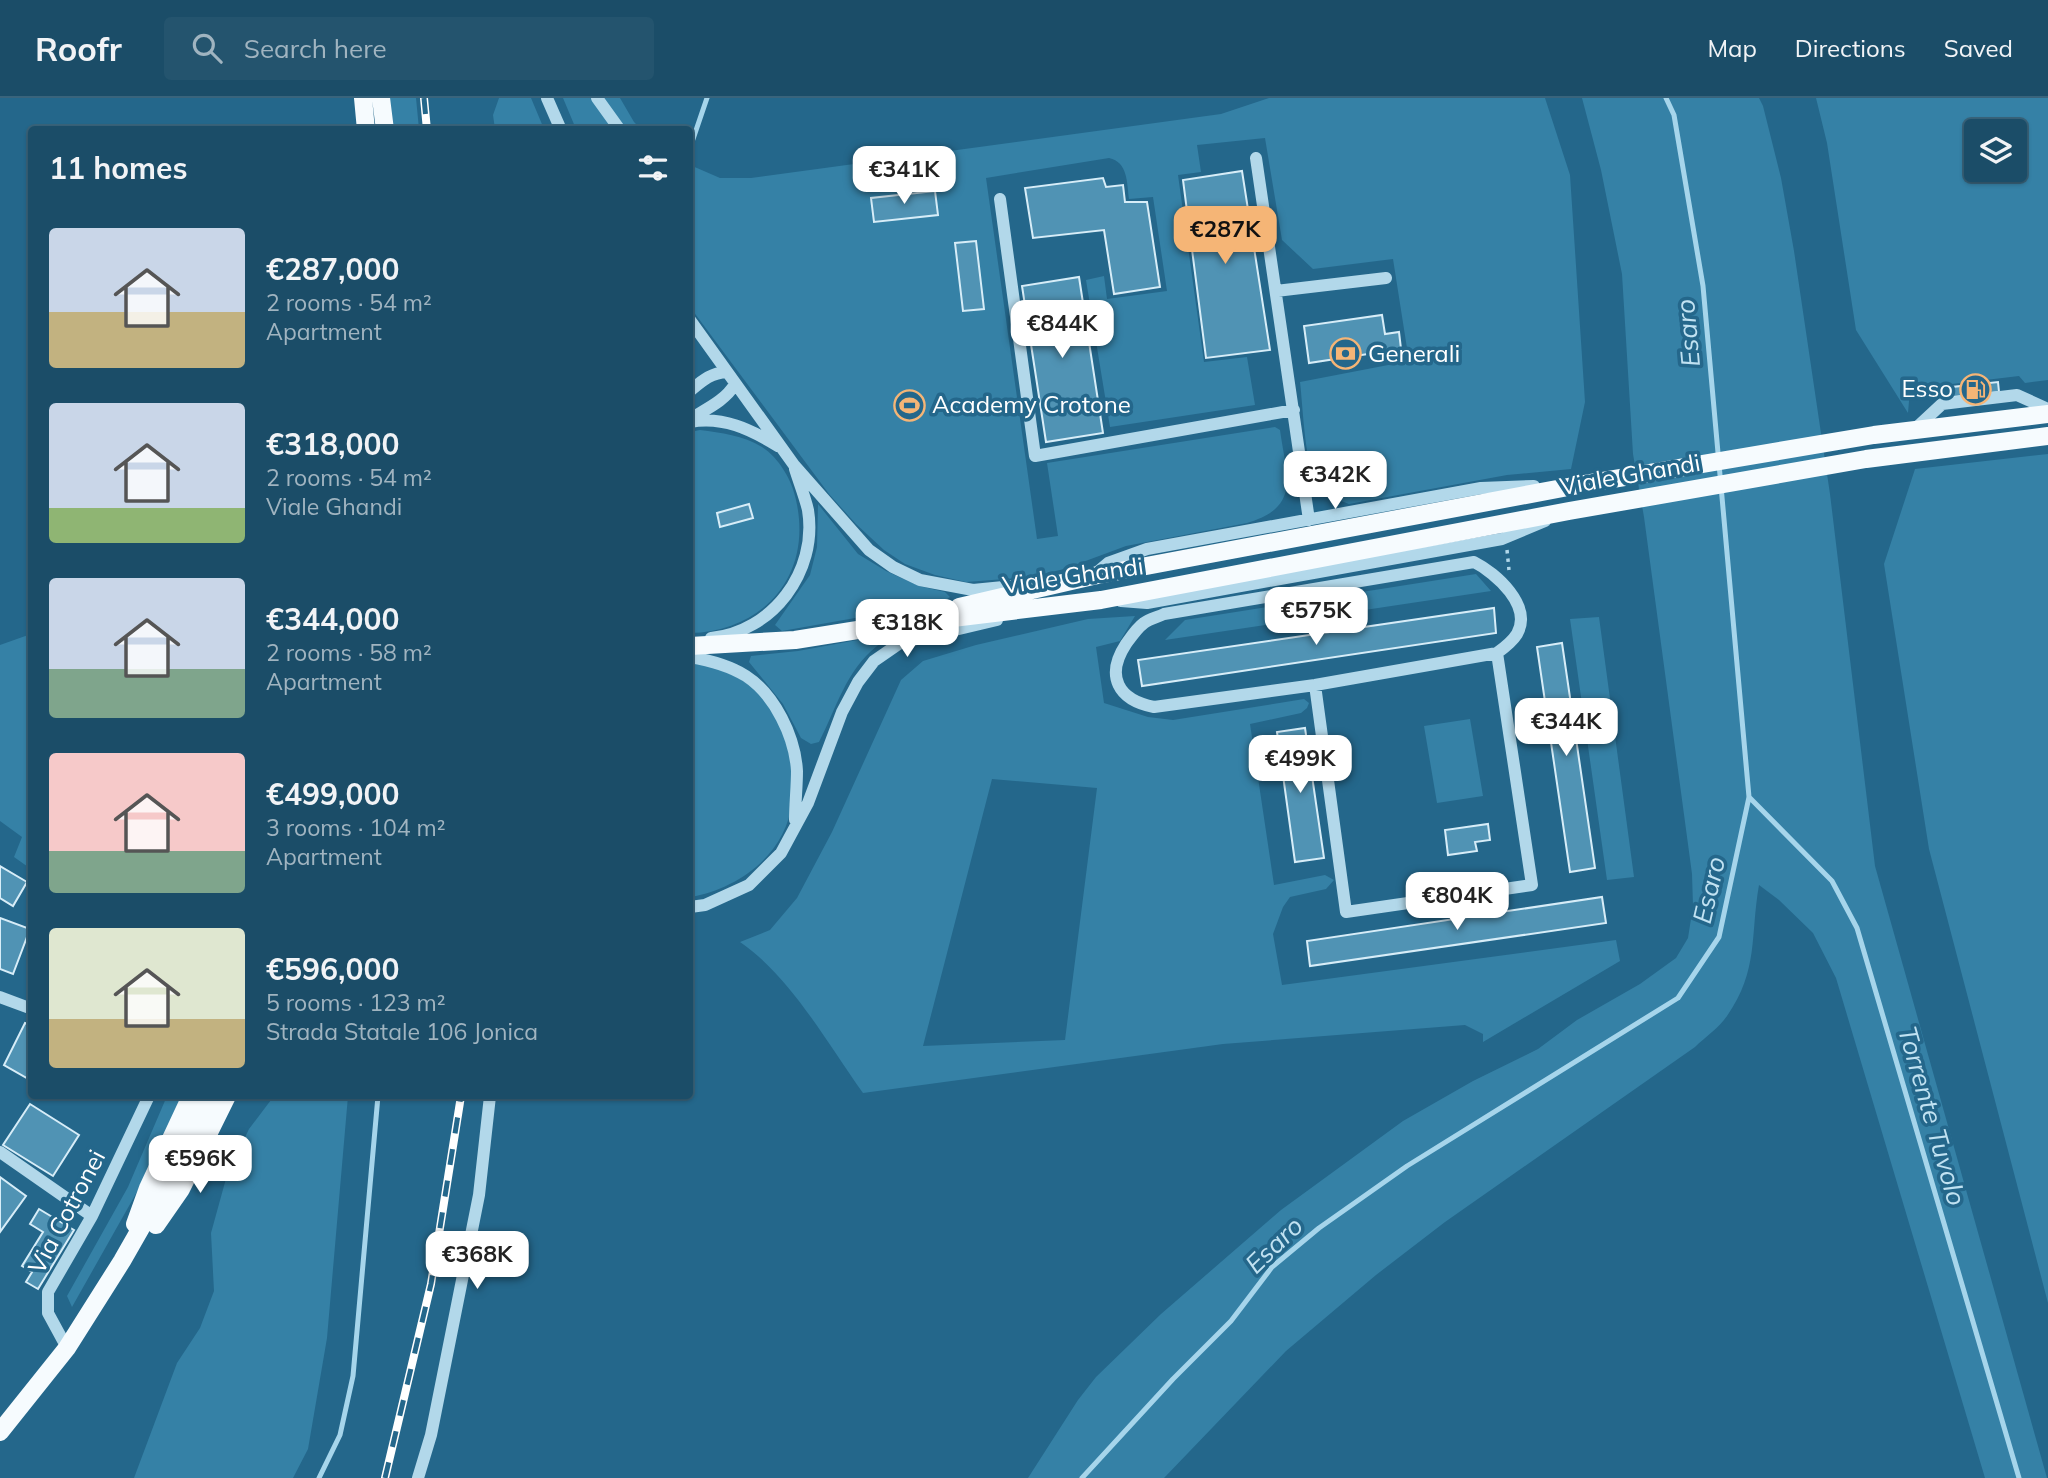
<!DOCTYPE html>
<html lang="en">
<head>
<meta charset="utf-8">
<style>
  body { margin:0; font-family:Mulish,sans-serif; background:#24546e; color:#f1f3f6; height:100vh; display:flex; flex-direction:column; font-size:26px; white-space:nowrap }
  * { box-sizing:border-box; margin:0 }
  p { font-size:23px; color:#a0b4c0 }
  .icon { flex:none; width:38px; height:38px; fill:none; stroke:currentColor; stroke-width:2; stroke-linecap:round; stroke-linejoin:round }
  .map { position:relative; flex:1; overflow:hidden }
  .side { position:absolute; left:28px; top:28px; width:665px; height:973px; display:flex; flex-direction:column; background:#1b4d68; border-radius:7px; box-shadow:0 2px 5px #0004,0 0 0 2px #39647c }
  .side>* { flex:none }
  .tools { position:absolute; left:1964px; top:21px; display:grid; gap:14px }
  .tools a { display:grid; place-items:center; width:63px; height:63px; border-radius:7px; background:#1b4d68; box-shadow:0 2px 5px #0004,0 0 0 2px #39647c; font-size:35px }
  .price { position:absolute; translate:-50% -60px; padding:0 16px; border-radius:14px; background:#fff; color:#222; font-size:23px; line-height:46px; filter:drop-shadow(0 2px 4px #0008) }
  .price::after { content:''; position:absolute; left:50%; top:42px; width:21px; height:16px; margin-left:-10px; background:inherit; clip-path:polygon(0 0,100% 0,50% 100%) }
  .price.current { background:#f5b576; color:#111 }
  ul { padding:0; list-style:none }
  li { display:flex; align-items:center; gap:21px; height:175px; padding:0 21px }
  li span { display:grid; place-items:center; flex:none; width:196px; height:140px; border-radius:7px; color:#555 }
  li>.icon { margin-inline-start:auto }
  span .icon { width:84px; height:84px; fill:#fffc; stroke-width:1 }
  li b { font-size:30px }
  h2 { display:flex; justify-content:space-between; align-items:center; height:84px; padding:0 21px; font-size:30px }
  header { display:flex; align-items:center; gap:42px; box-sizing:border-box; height:98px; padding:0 35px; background:#1b4d68; border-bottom:2px solid #39647c }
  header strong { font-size:33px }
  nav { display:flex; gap:38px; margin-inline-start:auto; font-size:24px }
  .search { width:490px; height:63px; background:#24546e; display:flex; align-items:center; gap:18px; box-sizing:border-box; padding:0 24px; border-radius:7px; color:#a0b4c0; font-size:26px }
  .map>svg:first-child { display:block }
</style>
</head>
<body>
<header>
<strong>Roofr</strong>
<div class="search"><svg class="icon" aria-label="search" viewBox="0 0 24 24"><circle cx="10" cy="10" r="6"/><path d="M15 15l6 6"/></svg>Search here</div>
<nav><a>Map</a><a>Directions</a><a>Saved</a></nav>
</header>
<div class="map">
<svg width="2048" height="1380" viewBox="0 0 2048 1380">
  <rect width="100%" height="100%" fill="#24678b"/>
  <path fill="#3581a6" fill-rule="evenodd" d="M388,0H416L419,31H392Z
    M499,0H531L544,31H495L493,17Z
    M563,0H620L634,24L641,31H576Z
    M1269,0H1545L1570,77L1585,304L1571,371L1507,377L1349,406C1339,402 1328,399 1320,391C1305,376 1303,307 1300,284L1409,263L1393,161L1313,171L1282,142L1265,40L1197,47L1201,74L1178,77L1204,264L1247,259L1255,307L1110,329L1086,182L1104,178L1107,201L1167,193L1153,99L1129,101C1127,85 1128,64 1109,60L986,80L1037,441L1058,438L1047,365L1275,329L1280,332C1286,377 1302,409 1247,425L1126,448L1064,471L1031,479L966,484L935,477L905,466L884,452L856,426L829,396L690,209V67L720,80H751L1221,16Z
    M1582,0H1759L1763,8L1781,80L1794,153L1830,396L1875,768L2047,1380H1985L1836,880L1813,835L1779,802L1759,787C1750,838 1759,872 1727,918C1719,930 1705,939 1695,949L1445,1124L1376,1177L1286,1253L1164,1380H1028L1078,1302L1096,1279L1161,1216L1281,1112L1403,1023L1473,983L1538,951L1577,922L1640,886L1676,860L1688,840L1693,808L1692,776L1644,419L1633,356L1622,176L1601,72Z
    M1816,0H2048V282L2025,285L2019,278L1910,291L1908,315L1856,232L1827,45ZM1976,33H2014V72H1976Z
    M700,332C721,335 743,337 762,349C779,360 792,382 796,402C813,476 765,533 690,535V334Z
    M2048,356V1205L1929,751L1884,466L1915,371Z
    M818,406L858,456L886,473L919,488L945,494L950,499L944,503L928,507L782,533L775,527L810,477L817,449Z
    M1476,476L1491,493L1165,542L1185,522Z
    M1135,518L1120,543L1096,549L1104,605L1148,619L1173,622L1304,601L1309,605L1307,610L1301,615L1250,626L1274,787L1325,777L1334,782L1326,791L1290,799L1283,809L1273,836L1282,887L1616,842L1620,863L1483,944V936L1465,927L1223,946L863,995C827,945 791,879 740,844L770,832L797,800L832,734L901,582L923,563L976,547L1088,521ZM992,681L1097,690L1065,942L923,948Z
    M1599,519L1634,779L1607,782L1570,521Z
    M901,534C893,538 884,542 877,548C846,572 836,611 819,644L811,646L801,640L783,606L749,564L751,558L798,553Z
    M31,536H32L31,771L14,759L22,739L0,723V547Z
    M690,562C712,569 735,575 753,590C778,612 792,643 792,676C792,685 793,694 792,703C787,756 738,791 690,799Z
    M1470,621L1483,698L1437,705L1424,628Z
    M167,998H182L138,1092L72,1209L67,1198L128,1089Z
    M274,998H348L327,1240L308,1351L293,1380H134L177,1265L200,1230L214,1193L211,1135L227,1077L249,1031Z"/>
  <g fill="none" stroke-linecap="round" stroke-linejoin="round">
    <path stroke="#a6d5eb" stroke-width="5" d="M690,50L707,0
      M1749,699L1832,783L1857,830L2019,1380
      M319,1380L340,1337L353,1278L378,998
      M1082,1380L1173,1281L1231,1223L1272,1169L1319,1130L1407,1068L1678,900L1719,839L1749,699L1703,188L1674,17L1666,0"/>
  </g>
  <path fill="#5093b4" stroke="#d7edf8" stroke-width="2" d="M1242,73L1270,252L1206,260L1183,82Z
    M1103,80L1106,89L1123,87L1125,104H1147L1160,189L1114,196L1104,132L1033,140L1025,90Z
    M935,93L938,117L874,124L871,100Z
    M976,143L984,211L963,213L955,145Z
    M1079,179L1103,335L1046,344L1022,188Z
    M1382,217L1385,236L1399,234L1401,251L1309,265L1304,228Z
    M1998,284L1999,294L1953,299L1952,289Z
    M749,406L753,420L720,429L717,415Z
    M1494,510L1496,535L1142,588L1138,562Z
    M1562,545L1595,770L1570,774L1537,549Z
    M1305,630L1324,760L1295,764L1277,634Z
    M1488,726L1490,742L1475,744L1477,753L1448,757L1445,732Z
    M0,768L27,784L13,808L0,800Z
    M1602,799L1606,825L1310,868L1307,843Z
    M0,820L30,831L13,876L0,871Z
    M25,925L32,928V983L4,967Z
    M30,1006L79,1037L53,1078L3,1047Z
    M0,1079L26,1098L0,1134Z
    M39,1111L74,1132L38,1191L26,1184L32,1174L22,1168L43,1134L30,1126Z"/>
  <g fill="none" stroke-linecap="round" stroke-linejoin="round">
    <path stroke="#b2d8ea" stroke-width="3.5" stroke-dasharray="3.5 5" stroke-linecap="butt" d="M1507,452L1509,472"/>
    <path stroke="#b2d8ea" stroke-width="12" d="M547,0L561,32
      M597,0L620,32
      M1256,60L1309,422
      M1000,101L1035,358L1294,312
      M1276,193L1386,180
      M690,222L794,367L869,452L893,469L920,482L973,492L1022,487
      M690,293C702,283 710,275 727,274
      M690,321C706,311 725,303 735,286
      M690,324C723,318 750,331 778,348
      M1914,332L1942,306L2017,297L2048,311
      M1474,464C1496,475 1533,508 1517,536C1512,544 1504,550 1497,555L1315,587L1154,609C1118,602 1105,578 1126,546C1131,539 1137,530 1144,525C1149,521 1158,519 1164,516Z
      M1095,476L1108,465L1147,451L1481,390L1534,388
      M1121,503L1147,505L1502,441L1545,423
      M711,540C772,534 818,474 808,412C805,399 799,384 795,371
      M690,559C708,562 730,568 746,578C775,597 795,639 797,673C797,689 795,706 795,722
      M1315,587L1346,814L1532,787L1497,555
      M690,809L705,807L749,787L781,755L808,705L842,614L858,584L874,563L900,545L997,522
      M0,899L32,911
      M0,1054L92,1118
      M67,1250L48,1215V1194L92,1118L149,998
      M418,1380L431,1337L479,1097L490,998"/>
    <path stroke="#f6fbfe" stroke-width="18" d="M363,0L366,32
      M381,0L385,32
      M959,509L1093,478L1584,386L1874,337L2048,316
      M690,548L795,542L870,530L1101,502L1569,413L1866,361L2048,338
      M135,1126L148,1090L191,998
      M156,1127L181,1091L227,998
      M0,1334L67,1250L122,1163L174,1072L208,998"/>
    <defs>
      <path id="rail" d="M424,0L427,32
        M385,1380L431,1186L461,998"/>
    </defs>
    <use href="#rail" stroke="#fff" stroke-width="8"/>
    <use href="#rail" stroke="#24678b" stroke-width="5" stroke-dasharray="16" stroke-linecap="butt"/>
  </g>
  <defs>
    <symbol id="bank-ring" viewBox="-11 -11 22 22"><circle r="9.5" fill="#24678b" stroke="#f5b576" stroke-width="1.5"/><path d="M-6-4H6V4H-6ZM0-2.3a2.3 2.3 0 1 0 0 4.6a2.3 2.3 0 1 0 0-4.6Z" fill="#f5b576"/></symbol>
    <symbol id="fuel-ring" viewBox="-11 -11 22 22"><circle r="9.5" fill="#24678b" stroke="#f5b576" stroke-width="1.5"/><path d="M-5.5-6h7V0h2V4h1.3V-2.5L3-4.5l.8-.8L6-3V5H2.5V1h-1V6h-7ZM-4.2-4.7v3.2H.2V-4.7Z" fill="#f5b576"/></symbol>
    <symbol id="stadium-ring" viewBox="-11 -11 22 22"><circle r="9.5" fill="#24678b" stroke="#f5b576" stroke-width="1.5"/><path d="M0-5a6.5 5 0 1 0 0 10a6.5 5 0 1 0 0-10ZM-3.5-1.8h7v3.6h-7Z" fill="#f5b576"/></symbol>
  </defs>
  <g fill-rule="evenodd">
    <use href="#bank-ring" x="1328" y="238" width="35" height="35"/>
    <use href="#fuel-ring" x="1958" y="274" width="35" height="35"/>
    <use href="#stadium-ring" x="892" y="290" width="35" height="35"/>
  </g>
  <g text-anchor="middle" stroke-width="7" stroke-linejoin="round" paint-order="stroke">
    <g font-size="24" fill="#fff" stroke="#24678b" text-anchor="start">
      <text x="1368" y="264">Generali</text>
      <text x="1953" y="299" text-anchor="end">Esso</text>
      <text x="932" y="315">Academy Crotone</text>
    </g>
    <g font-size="24" fill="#fff" stroke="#24678b">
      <text transform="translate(1630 377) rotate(-10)" y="8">Viale Ghandi</text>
      <text transform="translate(1073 478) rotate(-8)" y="8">Viale Ghandi</text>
      <text transform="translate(67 1114) rotate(-62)" y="8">Via Cotronei</text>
    </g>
    <g font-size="26" font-style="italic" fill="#c1e2f2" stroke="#24678b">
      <text transform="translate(1688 235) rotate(-95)" y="9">Esaro</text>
      <text transform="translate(1709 792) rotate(-77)" y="9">Esaro</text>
      <text transform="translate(1932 1018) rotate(74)" y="9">Torrente Tuvolo</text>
      <text transform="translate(1274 1147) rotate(-44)" y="9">Esaro</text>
    </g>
  </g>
</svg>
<div class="tools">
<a><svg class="icon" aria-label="layers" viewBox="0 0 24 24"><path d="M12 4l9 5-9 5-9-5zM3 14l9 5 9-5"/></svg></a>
</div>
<b class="price" style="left:904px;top:108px">€341K</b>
<b class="price current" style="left:1225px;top:168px">€287K</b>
<b class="price" style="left:1062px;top:262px">€844K</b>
<b class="price" style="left:1335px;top:413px">€342K</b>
<b class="price" style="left:1316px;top:549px">€575K</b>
<b class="price" style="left:907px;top:561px">€318K</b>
<b class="price" style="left:1566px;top:660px">€344K</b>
<b class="price" style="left:1300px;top:697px">€499K</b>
<b class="price" style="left:1457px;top:834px">€804K</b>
<b class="price" style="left:200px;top:1097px">€596K</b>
<b class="price" style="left:477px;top:1193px">€368K</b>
<section class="side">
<h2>11 homes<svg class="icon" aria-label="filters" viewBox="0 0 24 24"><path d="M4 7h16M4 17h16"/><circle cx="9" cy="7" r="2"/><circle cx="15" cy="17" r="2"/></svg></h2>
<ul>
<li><span style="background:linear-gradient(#c9d6e8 60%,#c2b280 0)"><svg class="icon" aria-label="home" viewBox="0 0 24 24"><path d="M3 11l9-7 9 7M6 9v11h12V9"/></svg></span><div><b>€287,000</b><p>2 rooms · 54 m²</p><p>Apartment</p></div></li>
<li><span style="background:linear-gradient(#c9d6e8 75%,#8fb573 0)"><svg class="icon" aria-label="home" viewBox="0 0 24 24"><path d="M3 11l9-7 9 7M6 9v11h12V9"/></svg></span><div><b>€318,000</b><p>2 rooms · 54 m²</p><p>Viale Ghandi</p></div></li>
<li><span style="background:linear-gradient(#c9d6e8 65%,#7fa58c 0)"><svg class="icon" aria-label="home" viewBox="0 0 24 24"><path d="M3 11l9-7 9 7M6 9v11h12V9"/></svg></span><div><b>€344,000</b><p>2 rooms · 58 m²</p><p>Apartment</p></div></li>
<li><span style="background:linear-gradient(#f6c9c9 70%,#7fa58c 0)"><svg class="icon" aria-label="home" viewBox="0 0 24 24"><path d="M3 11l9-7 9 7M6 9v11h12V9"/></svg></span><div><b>€499,000</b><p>3 rooms · 104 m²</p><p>Apartment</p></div></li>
<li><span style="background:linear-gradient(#dfe7d0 65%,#c2b280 0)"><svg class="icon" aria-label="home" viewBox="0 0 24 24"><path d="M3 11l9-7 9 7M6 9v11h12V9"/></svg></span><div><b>€596,000</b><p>5 rooms · 123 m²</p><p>Strada Statale 106 Jonica</p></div></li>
</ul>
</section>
</div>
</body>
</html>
